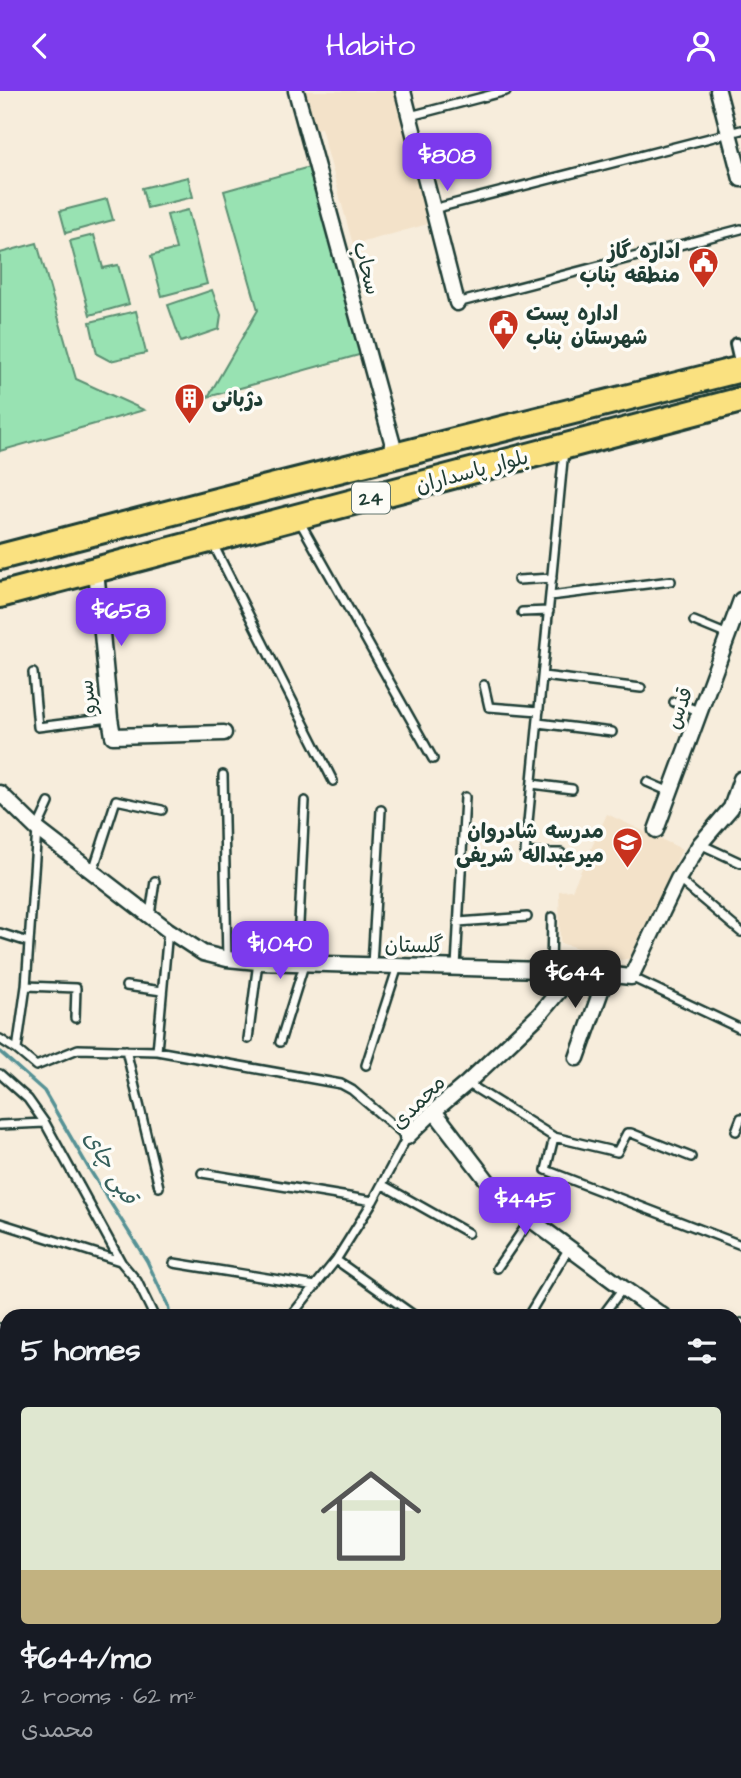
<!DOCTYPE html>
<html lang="en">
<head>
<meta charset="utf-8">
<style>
  body { margin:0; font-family:"Architects Daughter","Playpen Sans Arabic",sans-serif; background:#20242c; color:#f1f3f6; height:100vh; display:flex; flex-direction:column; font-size:26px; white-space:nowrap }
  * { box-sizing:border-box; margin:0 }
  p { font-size:23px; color:#9ea1a6 }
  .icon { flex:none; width:38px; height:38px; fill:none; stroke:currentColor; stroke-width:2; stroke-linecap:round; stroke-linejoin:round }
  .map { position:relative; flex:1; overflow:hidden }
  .sheet { position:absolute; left:0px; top:1218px; width:742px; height:469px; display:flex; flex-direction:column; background:#171b24; border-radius:21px 21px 0 0; box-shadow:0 4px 10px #0003 }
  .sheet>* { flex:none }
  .price { position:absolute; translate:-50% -60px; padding:0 16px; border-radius:14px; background:#7c3aed; color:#fff; font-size:23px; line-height:46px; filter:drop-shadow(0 2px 4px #0008) }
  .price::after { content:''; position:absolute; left:50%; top:42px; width:21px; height:16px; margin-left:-10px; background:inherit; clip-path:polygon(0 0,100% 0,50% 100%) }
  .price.active { background:#222; color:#fff }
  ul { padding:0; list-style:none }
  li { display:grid; align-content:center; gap:14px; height:371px; padding:0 21px }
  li+li { border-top:2px solid #363941 }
  li span { display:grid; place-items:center; height:217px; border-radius:7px; color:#555 }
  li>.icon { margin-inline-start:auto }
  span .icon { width:126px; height:126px; fill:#fffc; stroke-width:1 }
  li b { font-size:30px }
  h2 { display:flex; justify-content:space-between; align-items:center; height:84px; padding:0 21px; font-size:30px }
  header { display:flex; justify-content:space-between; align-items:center; height:91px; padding:0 21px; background:#7c3aed; color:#fff; font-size:32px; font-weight:600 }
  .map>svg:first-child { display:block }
</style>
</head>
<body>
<header><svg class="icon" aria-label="back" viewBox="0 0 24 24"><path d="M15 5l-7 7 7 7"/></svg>Habito<svg class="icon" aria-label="person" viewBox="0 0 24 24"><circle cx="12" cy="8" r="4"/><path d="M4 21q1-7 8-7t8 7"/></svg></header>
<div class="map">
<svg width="741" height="1687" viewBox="0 0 741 1687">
  <rect width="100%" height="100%" fill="#f7eddc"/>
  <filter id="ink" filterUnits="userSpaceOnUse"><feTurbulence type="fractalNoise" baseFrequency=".0143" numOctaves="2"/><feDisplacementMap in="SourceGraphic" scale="14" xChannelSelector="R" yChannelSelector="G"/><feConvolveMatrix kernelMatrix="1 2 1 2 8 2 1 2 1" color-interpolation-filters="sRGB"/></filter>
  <g filter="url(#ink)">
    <path fill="#f3e2c9" d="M305,0H399L435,131L353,154L321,37L315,38Z
      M607,723L682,758L632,867L621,869L560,852L559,800L572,799Z"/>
    <path fill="#98e2b2" stroke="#5c9073" stroke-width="2" d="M313,75L366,262L208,306L258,219L224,100Z
      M188,86L193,106L147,117L142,97Z
      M107,108L113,129L66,142L60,120Z
      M188,119L207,193L162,205L151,165L176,158L167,124Z
      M94,144L103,177L118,174L129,213L90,224L70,150Z
      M37,152L76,288L144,319L0,360V162Z
      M212,199L221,224L219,238L181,251L168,214Z
      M136,220L146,262L110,270L97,263L90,231Z"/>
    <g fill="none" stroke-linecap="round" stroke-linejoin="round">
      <path stroke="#569295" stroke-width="3.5" d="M0,961L44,1000L88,1076L147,1170L168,1215L170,1225
        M0,1580L7,1571"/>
      <defs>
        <path id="service" d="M410,25L506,0
          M433,118L741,39
          M457,212L741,138
          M300,431L433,668
          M213,453L333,690
          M518,489L552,487
          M550,505L671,490
          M522,521L549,520
          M694,530L728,544
          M33,582L38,636L110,627
          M543,585L641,597
          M484,594L489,616L539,620
          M674,611L699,620
          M538,632L612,641
          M223,684L227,868
          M647,691L670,701
          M532,693L572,698
          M700,753L741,772
          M561,762H525L564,359
          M93,780L116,709L162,719
          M678,788L741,841
          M150,824L155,790
          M458,831L527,826
          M0,842L28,851
          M297,873L305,710
          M372,874L381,719
          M456,876L465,706
          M551,879L552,826
          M631,886L741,938
          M26,895L76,897L75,927
          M126,895L162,900
          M0,948L17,959L36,975L78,958L157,960L341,993L352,999L407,1046L373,1110L336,1169L291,1225
          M248,948L258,871
          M280,951L304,874
          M17,959L26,895L37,738L49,712
          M126,959L159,1096
          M157,960L168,839
          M366,974L398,875
          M0,983L28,1008L45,1032L121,1171L137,1190L154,1225
          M467,992L554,1046L546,1079L741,1154
          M0,1034L45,1032
          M736,1040L741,1027
          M554,1046L617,1061L627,1042H631L691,1066
          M202,1082L373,1110
          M383,1094L468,1142
          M0,1132L120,1170
          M336,1169L415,1225
          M174,1172L316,1195
          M497,1177L530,1129
          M528,1225L569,1157
          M602,1225L623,1197
          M735,1235L741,1232
          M0,1237L7,1240
          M0,1283L4,1284
          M735,1376L741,1368
          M0,1420L7,1423
          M735,1468L741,1460
          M2,1533L7,1528
          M0,1603L7,1594
          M586,1687L590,1680"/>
        <path id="pedestrian" d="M736,253L741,275"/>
        <path id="minor" d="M296,0L396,365
          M403,0L457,212
          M718,0L741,88
          M96,479L110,627L113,645L224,642
          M0,702L37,738L168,839L203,862L227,868L258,871L575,880L631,886L678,788L700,753L731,717L741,688
          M656,739L741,509
          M577,967L607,883
          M434,1020L499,1105L623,1197L663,1225
          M407,1046L434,1020L467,992L540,923L575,880
          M735,1294L741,1302"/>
        <path id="trunk" d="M0,466L243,403L741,278
          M0,504L741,309"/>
      </defs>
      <use href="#service" stroke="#1f3d34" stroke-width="12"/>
      <use href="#pedestrian" stroke="#1f3d34" stroke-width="16"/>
      <use href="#minor" stroke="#1f3d34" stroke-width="19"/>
      <use href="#trunk" stroke="#1f3d34" stroke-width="30"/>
      <use href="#service" stroke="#fdfcf7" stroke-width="7"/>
      <use href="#pedestrian" stroke="#fdfcf7" stroke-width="10"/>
      <use href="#minor" stroke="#fdfcf7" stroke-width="14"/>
      <use href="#trunk" stroke="#fae180" stroke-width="24"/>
    </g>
  </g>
  <defs>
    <symbol id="civic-pin" viewBox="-11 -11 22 30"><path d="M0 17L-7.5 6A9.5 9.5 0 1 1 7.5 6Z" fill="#c8321e" stroke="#fdfcf7"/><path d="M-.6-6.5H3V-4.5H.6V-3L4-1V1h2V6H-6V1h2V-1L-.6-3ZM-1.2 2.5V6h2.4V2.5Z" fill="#fff"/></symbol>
    <symbol id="building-pin" viewBox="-11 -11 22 30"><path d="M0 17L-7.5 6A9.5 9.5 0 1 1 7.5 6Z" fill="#c8321e" stroke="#fdfcf7"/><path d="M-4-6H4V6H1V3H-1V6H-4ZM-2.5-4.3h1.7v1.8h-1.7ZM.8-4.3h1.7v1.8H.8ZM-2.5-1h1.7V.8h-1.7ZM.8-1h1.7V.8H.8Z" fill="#fff"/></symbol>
    <symbol id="school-pin" viewBox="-11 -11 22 30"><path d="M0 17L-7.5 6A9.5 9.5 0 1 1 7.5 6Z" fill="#c8321e" stroke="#fdfcf7"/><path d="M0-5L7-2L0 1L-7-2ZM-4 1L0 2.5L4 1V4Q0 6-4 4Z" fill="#fff"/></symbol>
  </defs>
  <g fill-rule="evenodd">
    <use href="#civic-pin" x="686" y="154" width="35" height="47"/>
    <use href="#civic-pin" x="486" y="216" width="35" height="47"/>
    <use href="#building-pin" x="172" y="290" width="35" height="47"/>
    <use href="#school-pin" x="610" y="734" width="35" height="47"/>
  </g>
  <g text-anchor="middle" stroke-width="7" stroke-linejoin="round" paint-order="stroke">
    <rect fill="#fdfcf7" stroke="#62766e" stroke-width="2" x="352" y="391.5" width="38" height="31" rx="5"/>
    <g font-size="19" font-weight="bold" fill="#1f3d34">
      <text x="371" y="414">24</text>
    </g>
    <g font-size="21" font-weight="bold" fill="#1f3d34" stroke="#fdfcf7" text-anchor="end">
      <text x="680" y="167">اداره گاز<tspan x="680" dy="24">منطقه بناب</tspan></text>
      <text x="526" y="229" text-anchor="start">اداره پست<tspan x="526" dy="24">شهرستان بناب</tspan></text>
      <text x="212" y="315" text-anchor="start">دژبانی</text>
      <text x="604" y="747">مدرسه شادروان<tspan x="604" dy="24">میرعبداله شریفی</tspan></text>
    </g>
    <g font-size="21" fill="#1f3d34" stroke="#fdfcf7">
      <text transform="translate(367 177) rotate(75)" y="7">سحاب</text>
      <text transform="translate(472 380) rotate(-15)" y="7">بلوار پاسداران</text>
      <text transform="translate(87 606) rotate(-95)" y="7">سرو</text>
      <text transform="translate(679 617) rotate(-70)" y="7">قدس</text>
      <text transform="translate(414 854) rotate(1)" y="7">گلستان</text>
      <text transform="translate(418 1011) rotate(-45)" y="7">محمدی</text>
    </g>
    <g font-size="23" font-style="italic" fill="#36605c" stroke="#fdfcf7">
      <text transform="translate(111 1076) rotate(59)" y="8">قبی چای</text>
    </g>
  </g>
</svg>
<b class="price" style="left:447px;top:102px">$808</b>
<b class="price" style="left:121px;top:557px">$658</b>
<b class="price" style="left:280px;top:890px">$1,040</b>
<b class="price active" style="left:575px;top:919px">$644</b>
<b class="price" style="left:525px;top:1146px">$445</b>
<section class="sheet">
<h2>5 homes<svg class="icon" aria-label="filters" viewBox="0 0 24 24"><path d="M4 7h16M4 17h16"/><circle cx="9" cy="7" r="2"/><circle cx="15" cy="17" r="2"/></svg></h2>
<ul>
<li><span style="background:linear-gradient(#dfe7d0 75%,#c2b280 0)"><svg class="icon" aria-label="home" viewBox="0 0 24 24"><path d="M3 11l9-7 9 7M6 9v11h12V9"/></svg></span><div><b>$644/mo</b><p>2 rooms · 62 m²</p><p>محمدی</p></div></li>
</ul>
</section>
</div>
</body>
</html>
